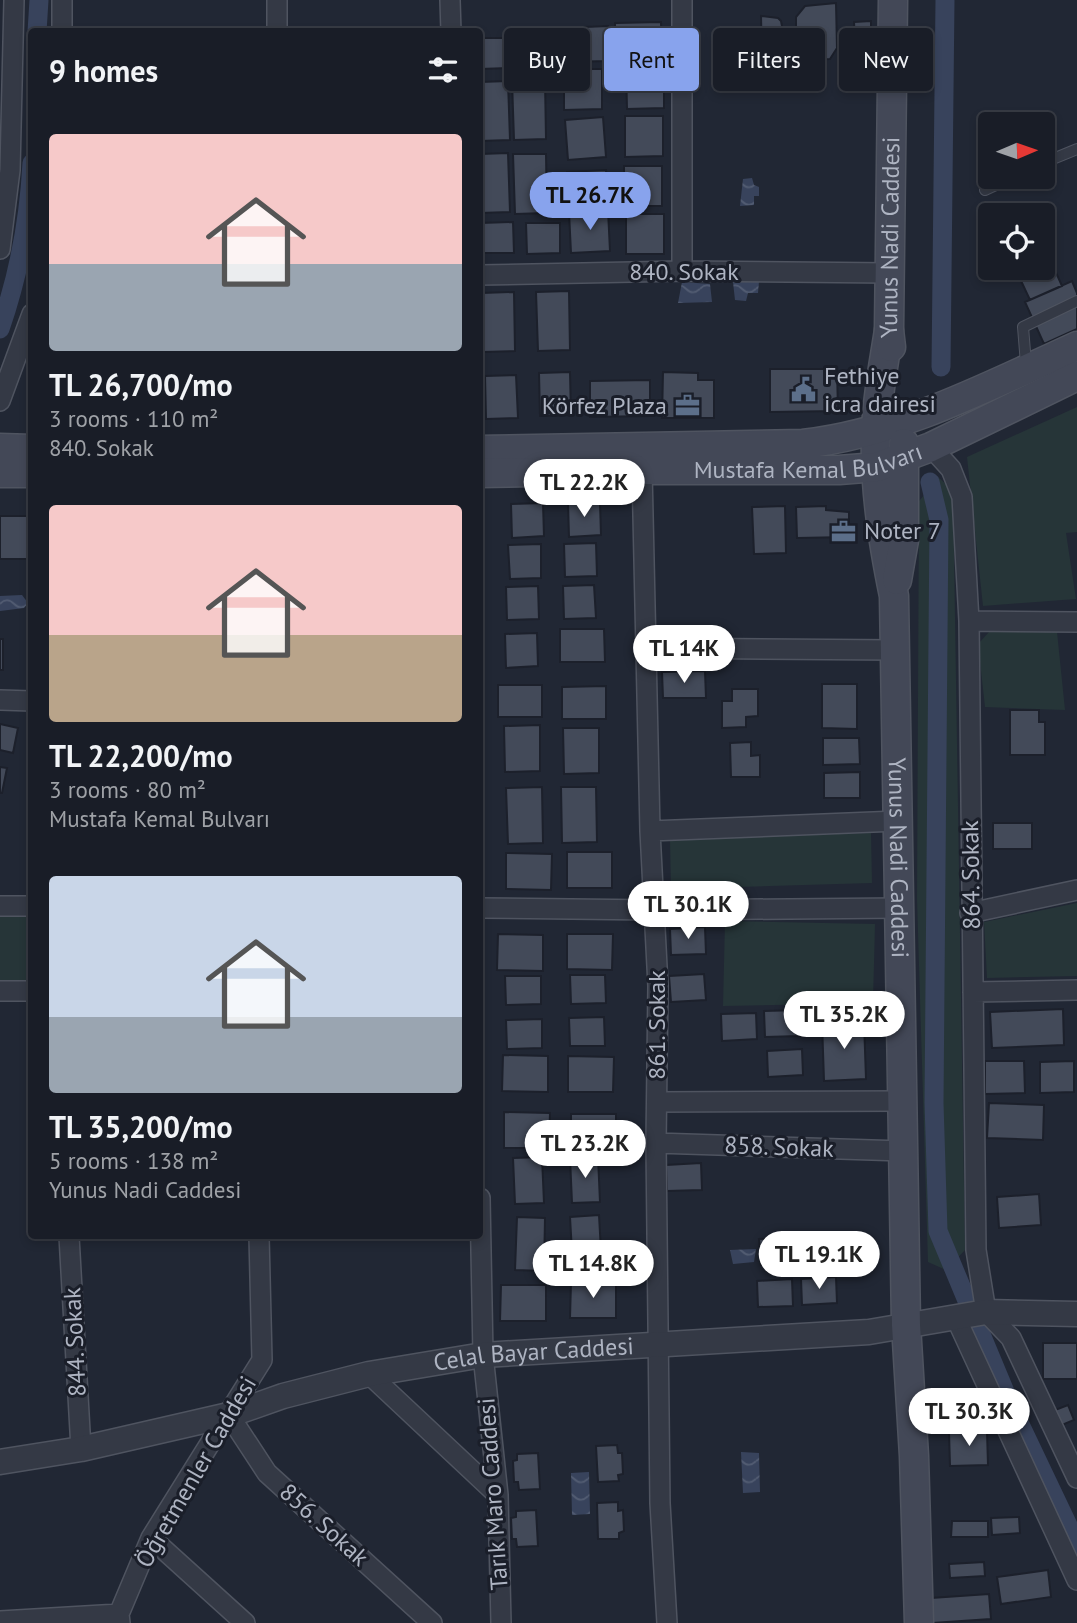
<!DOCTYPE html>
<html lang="en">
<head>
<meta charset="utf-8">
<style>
  body { margin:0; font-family:"PT Sans",sans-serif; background:#262a33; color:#f1f3f6; height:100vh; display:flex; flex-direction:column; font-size:26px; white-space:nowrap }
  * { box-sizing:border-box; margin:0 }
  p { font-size:23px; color:#9fa2a7 }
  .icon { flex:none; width:38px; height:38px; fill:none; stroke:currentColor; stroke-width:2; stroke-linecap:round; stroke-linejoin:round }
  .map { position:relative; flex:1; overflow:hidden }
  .drawer { position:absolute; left:28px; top:28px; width:455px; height:1211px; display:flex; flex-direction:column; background:#191d27; border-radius:7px; box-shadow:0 4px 10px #0003,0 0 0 2px #373b44 }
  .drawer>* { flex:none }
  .hud { position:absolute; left:504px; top:28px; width:467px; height:63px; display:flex; gap:14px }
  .needle { width:46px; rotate:88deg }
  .buttons { position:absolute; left:978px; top:112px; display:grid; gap:14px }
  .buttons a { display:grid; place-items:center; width:77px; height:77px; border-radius:7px; background:#191d27; box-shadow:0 4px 10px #0003,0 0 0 2px #373b44; font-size:35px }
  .price { position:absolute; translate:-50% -60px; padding:0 16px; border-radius:24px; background:#fff; color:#222; font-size:23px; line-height:46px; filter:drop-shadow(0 2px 4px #0008) }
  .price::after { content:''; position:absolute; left:50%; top:42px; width:21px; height:16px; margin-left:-10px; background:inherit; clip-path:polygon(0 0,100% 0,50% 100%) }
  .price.selected { background:#88a3ed; color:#111 }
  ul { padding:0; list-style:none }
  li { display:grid; align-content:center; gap:14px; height:371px; padding:0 21px }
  li span { display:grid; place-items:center; height:217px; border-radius:7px; color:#555 }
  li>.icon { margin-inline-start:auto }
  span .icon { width:126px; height:126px; fill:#fffc; stroke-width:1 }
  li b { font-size:30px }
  h2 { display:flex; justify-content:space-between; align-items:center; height:84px; padding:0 21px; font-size:30px }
  .pill { padding:0 24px; border-radius:7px; background:#191d27; box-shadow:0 4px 10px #0003,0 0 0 2px #373b44; font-size:24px; line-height:63px }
  .pill.selected { background:#88a3ed; color:#111 }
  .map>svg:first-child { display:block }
</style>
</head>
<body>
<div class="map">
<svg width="1077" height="1623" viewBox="0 0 1077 1623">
  <defs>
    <pattern id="water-waves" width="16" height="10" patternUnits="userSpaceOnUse" patternTransform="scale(1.75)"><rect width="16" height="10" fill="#38435c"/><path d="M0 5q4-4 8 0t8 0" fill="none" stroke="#525c72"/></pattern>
  </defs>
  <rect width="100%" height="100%" fill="#212734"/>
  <path fill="#263538" d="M1077,407V532L1066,533L1076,599L983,606L967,457Z
    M939,478L953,490L965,1250L946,1270L928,1262L917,899L919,501Z
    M989,632H1057L1065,710L985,707L978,644Z
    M871,833L872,883L671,889L670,839Z
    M1077,903V976L987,978L984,922Z
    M0,916H31V980H0Z
    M725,921L875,924L873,1003L723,1006Z"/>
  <path fill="url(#water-waves)" d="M752,178L754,185L759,187V196H754V205L740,206L743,179Z
    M759,281L758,293H748L746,301L735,300L733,282Z
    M682,282L710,284L712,302L678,303Z
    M22,595L28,603L24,608L0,611V596Z
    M756,1249L754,1262L733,1264L730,1250Z
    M741,1452L759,1453L760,1492L743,1493Z
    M589,1472L590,1514L572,1515L571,1473Z"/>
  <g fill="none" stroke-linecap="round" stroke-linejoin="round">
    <path stroke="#38435c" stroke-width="19" d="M37,32L39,0
      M0,329C19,274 29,220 32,163
      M941,367L945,0
      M930,482L939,520L934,1103L938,1231L1008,1399L1077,1544"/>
  </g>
  <path fill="#434a59" stroke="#1c202b" stroke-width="2" d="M836,3L837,48L830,59L762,60L761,16L778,18L781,21L783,31H796V17L805,6Z
    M871,21V40H855L854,22Z
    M661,22L662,57L615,59V23Z
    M608,26L609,61L562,62L561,28Z
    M480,38H508L509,68L480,69Z
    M545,38V68L512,69L511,39Z
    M626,68H664V108L627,109Z
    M564,69H602V109L564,110Z
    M545,80L546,139L514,140L512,81Z
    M508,81L510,140L480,141V82Z
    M625,116H663V156L625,157Z
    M603,117L606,157L568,160L565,120Z
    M508,153L510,212L480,213V154Z
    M513,154H546L547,213L515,214Z
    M624,166H662V206H624Z
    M606,170L608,210L569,212L567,172Z
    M608,210L610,251L571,253L569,212Z
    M626,214H664V254H626Z
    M513,222L514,253H480V223Z
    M526,223H560V253L527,254Z
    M1043,243L1062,286L1030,300L1015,268H1043Z
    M1072,281L1077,293V329L1044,344L1025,302Z
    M569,291L570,350L538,351L536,292Z
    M514,292L515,351L483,352L481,293Z
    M770,369H837L838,411L770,412Z
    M570,372L571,415L540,416L539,373Z
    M663,372L698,373V380H714V418H662Z
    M516,375L518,418L486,419L485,376Z
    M650,380V416L590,417V381Z
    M600,502L601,535L569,537L568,503Z
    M543,503L544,536L512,538L511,504Z
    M785,506L786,553L754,554L752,507Z
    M826,506V510L849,512V537L797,538L796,507Z
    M0,516H32V559H0Z
    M596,543L597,576L565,577L564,544Z
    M541,544V578L510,579L508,545Z
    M594,585L596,618L564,619L563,586Z
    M538,586L539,619L507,620L506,587Z
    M30,599H32V666H31Z
    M560,629H604L605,662H560Z
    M537,633L538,666L506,668L505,634Z
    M0,639H3V670H0Z
    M705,671L706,698H663L662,672Z
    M822,684H857V729L822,728Z
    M498,685H542V717H498Z
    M606,686V719H562V687Z
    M732,689H758V716L746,717V727L722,728V701H732Z
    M1010,710H1039V722H1045V755H1010Z
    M0,724L18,728L13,753L0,750Z
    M540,725V771L505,772L504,726Z
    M563,728H599V773L564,774Z
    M823,738H859L860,764L823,765Z
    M751,742V756L760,755V777H731L730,743Z
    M0,767L7,768L2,793H0Z
    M860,772V798H824V773Z
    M542,787L543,843L508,844L506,788Z
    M561,787H596L597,842L562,843Z
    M993,823H1032V849H993Z
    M567,852H612V888H567Z
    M506,853L552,854L551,890L506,889Z
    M705,927L706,954L671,955L670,929Z
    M498,934L543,935V971L497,970Z
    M567,934H613L612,970L567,969Z
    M704,974L706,1000L671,1002L669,976Z
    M570,975H605L606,1003L571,1004Z
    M505,976H541V1004L506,1005Z
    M1063,1009L1064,1045L992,1048L990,1012Z
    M799,1010L800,1036L765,1037L764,1011Z
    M756,1013L757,1039L722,1041L721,1014Z
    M604,1017L605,1046H570L569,1018Z
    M542,1019V1048L507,1049L506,1020Z
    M864,1021L866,1079L824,1081L822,1022Z
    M802,1049L803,1075L768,1077L767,1051Z
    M503,1055L548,1056V1092L502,1091Z
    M568,1056L614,1057L613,1092H568Z
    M985,1061H1024L1025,1093L985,1094Z
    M1074,1061V1092L1040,1093V1062Z
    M989,1103L1044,1105L1043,1140L987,1138Z
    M504,1112L550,1113L549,1148H504Z
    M571,1114H616V1150H571Z
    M542,1157L544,1203L515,1204L513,1158Z
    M598,1157L600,1202L572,1203L570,1158Z
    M701,1163L702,1190L667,1191L666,1165Z
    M1039,1194L1041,1225L999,1228L997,1197Z
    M599,1215L602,1269L573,1270L570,1217Z
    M517,1217L545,1218L544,1271L515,1270Z
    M845,1234V1260L810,1262L809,1235Z
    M794,1238L796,1264L761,1265L759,1239Z
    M836,1277L837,1303L802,1305L801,1279Z
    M792,1279L793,1306L758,1307L757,1281Z
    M571,1282L616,1283V1318H570Z
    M501,1285H546V1321H500Z
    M1043,1343H1077V1379H1043Z
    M1068,1405L1074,1420L1062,1425L1055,1410Z
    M987,1431L988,1465L950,1466L949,1432Z
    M617,1445L618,1453H622L623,1474L618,1475L619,1481L598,1482L596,1446Z
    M538,1453L540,1489L519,1490L518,1482H514L513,1461L517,1460V1454Z
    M618,1502V1511L623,1510L624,1531L619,1533V1539H598L597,1503Z
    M536,1510L538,1546L517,1547L516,1539H512L511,1518L516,1517V1511Z
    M1019,1517L1020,1533L992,1535L991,1518Z
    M952,1521H988V1537H951Z
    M984,1562L985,1576L950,1578L949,1564Z
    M1048,1570L1051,1597L1001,1604L997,1577Z
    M989,1594L991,1619L932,1623L931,1598Z"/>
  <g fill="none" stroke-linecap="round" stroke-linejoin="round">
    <defs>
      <path id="service" d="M1043,163L1077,149
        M985,190L1013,177
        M1026,364L1023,327L1077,301"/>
      <path id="minor" d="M450,0L451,32
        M682,0V271
        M62,32V0
        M277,32V0
        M0,249L10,170L14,0
        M480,275L682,271L889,273
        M0,401L32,314
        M931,447L951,469L962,497L969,621L976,1250L986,1312L1011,1338L1077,1478
        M642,470L650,831L658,986L656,1143L660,1503L667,1623
        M969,621L1077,622
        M646,648L895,650
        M0,700L32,701
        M650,831L898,821
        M0,906H32
        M480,908L655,910L900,908
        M970,913L1077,890
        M0,991H32
        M973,992L1077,990
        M657,1102L902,1101
        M656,1143L903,1151
        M480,1198L483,1355L498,1495L501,1623
        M69,1236L81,1449
        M956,1318L1077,1580
        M369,1374L498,1495
        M229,1415L267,1473L432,1623
        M151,1538L245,1623
        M0,1621L119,1614
        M120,1623L119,1614L151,1538L262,1360L259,1236"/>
      <g id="tertiary">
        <path id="s1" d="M0,1462L81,1449L229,1415L283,1396L369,1374L483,1355L869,1332L986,1312L1077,1314"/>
      </g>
      <g id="secondary">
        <path id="s2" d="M889,330C884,363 877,397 876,431C874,487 883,542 894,596L906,1325L914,1456L919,1623"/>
        <path id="s3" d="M891,347L889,330L893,0"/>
        <path d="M0,448L32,449"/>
        <path d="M480,450L803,444C900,433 989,386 1077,346"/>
        <path d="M0,473H32"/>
        <path id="s4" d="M480,473L642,470H839L877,467L931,447L1077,376"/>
        <path d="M897,580L904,540V443"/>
      </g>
    </defs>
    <use href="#service" stroke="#4f5460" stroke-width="12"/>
    <use href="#minor" stroke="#4f5460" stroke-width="22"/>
    <use href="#tertiary" stroke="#4f5460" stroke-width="27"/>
    <use href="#secondary" stroke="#4f5460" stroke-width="31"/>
    <use href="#service" stroke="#343945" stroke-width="10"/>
    <use href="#minor" stroke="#343945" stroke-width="19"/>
    <use href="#tertiary" stroke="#343945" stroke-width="24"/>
    <use href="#secondary" stroke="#434857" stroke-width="28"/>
  </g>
  <defs>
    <symbol id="civic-bare" viewBox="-9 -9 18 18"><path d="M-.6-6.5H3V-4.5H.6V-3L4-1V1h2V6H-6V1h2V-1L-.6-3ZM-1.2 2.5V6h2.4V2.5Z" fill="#5c6f8a" stroke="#1a1e29" stroke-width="2.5" paint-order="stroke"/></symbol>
    <symbol id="office-bare" viewBox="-9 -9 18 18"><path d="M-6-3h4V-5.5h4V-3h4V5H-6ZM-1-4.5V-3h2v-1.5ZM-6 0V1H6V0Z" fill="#5c6f8a" stroke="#1a1e29" stroke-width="2.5" paint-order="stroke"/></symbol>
  </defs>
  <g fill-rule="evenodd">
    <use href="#civic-bare" x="786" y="372" width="35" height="35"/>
    <use href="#office-bare" x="670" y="388" width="35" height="35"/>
    <use href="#office-bare" x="826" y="514" width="35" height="35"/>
  </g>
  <g text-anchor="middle" stroke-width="6" stroke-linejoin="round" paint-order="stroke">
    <g font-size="24" fill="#aeb4c2" stroke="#1a1e29">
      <text dy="8" stroke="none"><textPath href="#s3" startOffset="110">Yunus Nadi Caddesi</textPath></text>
      <text x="684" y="280">840. Sokak</text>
      <text dy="8" stroke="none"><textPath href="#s4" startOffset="329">Mustafa Kemal Bulvarı</textPath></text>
      <text dy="8" stroke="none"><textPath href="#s2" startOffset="530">Yunus Nadi Caddesi</textPath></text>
      <text transform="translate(971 875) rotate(-91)" y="8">864. Sokak</text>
      <text transform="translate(657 1025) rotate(-90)" y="8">861. Sokak</text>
      <text transform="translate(779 1147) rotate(2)" y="8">858. Sokak</text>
      <text transform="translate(75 1342) rotate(-93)" y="8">844. Sokak</text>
      <text dy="8" stroke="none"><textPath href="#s1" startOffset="546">Celal Bayar Caddesi</textPath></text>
      <text transform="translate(196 1472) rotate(-60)" y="8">Öğretmenler Caddesi</text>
      <text transform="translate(493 1494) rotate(-94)" y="8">Tarık Maro Caddesi</text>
      <text transform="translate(324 1525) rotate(42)" y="8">856. Sokak</text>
    </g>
    <g font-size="24" fill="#aeb4c2" stroke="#1a1e29" text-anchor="start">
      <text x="824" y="384">Fethiye<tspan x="824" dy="28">icra dairesi</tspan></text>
      <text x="667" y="414" text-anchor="end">Körfez Plaza</text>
      <text x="864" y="539">Noter 7</text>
    </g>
  </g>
</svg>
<div class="buttons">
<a><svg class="needle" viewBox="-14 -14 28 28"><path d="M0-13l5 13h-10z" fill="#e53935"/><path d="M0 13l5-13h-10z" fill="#9fa2a7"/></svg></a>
<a><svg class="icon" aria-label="locate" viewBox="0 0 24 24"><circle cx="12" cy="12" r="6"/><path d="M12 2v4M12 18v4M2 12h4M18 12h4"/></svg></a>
</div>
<b class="price selected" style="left:590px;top:232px">TL 26.7K</b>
<b class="price" style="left:584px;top:519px">TL 22.2K</b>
<b class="price" style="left:684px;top:685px">TL 14K</b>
<b class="price" style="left:688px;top:941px">TL 30.1K</b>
<b class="price" style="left:844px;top:1051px">TL 35.2K</b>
<b class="price" style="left:585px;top:1180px">TL 23.2K</b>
<b class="price" style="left:819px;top:1291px">TL 19.1K</b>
<b class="price" style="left:593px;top:1300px">TL 14.8K</b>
<b class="price" style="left:969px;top:1448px">TL 30.3K</b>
<div class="hud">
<a class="pill">Buy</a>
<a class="pill selected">Rent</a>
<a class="pill">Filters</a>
<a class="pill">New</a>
</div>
<section class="drawer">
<h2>9 homes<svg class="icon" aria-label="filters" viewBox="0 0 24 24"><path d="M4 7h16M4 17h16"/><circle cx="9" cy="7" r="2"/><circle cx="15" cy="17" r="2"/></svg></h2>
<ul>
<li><span style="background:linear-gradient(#f6c9c9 60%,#9aa5b1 0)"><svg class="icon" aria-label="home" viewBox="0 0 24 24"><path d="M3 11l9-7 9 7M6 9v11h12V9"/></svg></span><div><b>TL 26,700/mo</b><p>3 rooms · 110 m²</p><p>840. Sokak</p></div></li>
<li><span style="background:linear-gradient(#f6c9c9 60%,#b9a48a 0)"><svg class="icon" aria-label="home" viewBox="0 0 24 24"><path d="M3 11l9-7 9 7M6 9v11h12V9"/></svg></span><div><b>TL 22,200/mo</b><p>3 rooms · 80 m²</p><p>Mustafa Kemal Bulvarı</p></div></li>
<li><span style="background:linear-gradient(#c9d6e8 65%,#9aa5b1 0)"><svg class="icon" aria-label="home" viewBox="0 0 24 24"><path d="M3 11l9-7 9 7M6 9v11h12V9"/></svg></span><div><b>TL 35,200/mo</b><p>5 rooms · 138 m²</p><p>Yunus Nadi Caddesi</p></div></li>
</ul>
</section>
</div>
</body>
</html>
